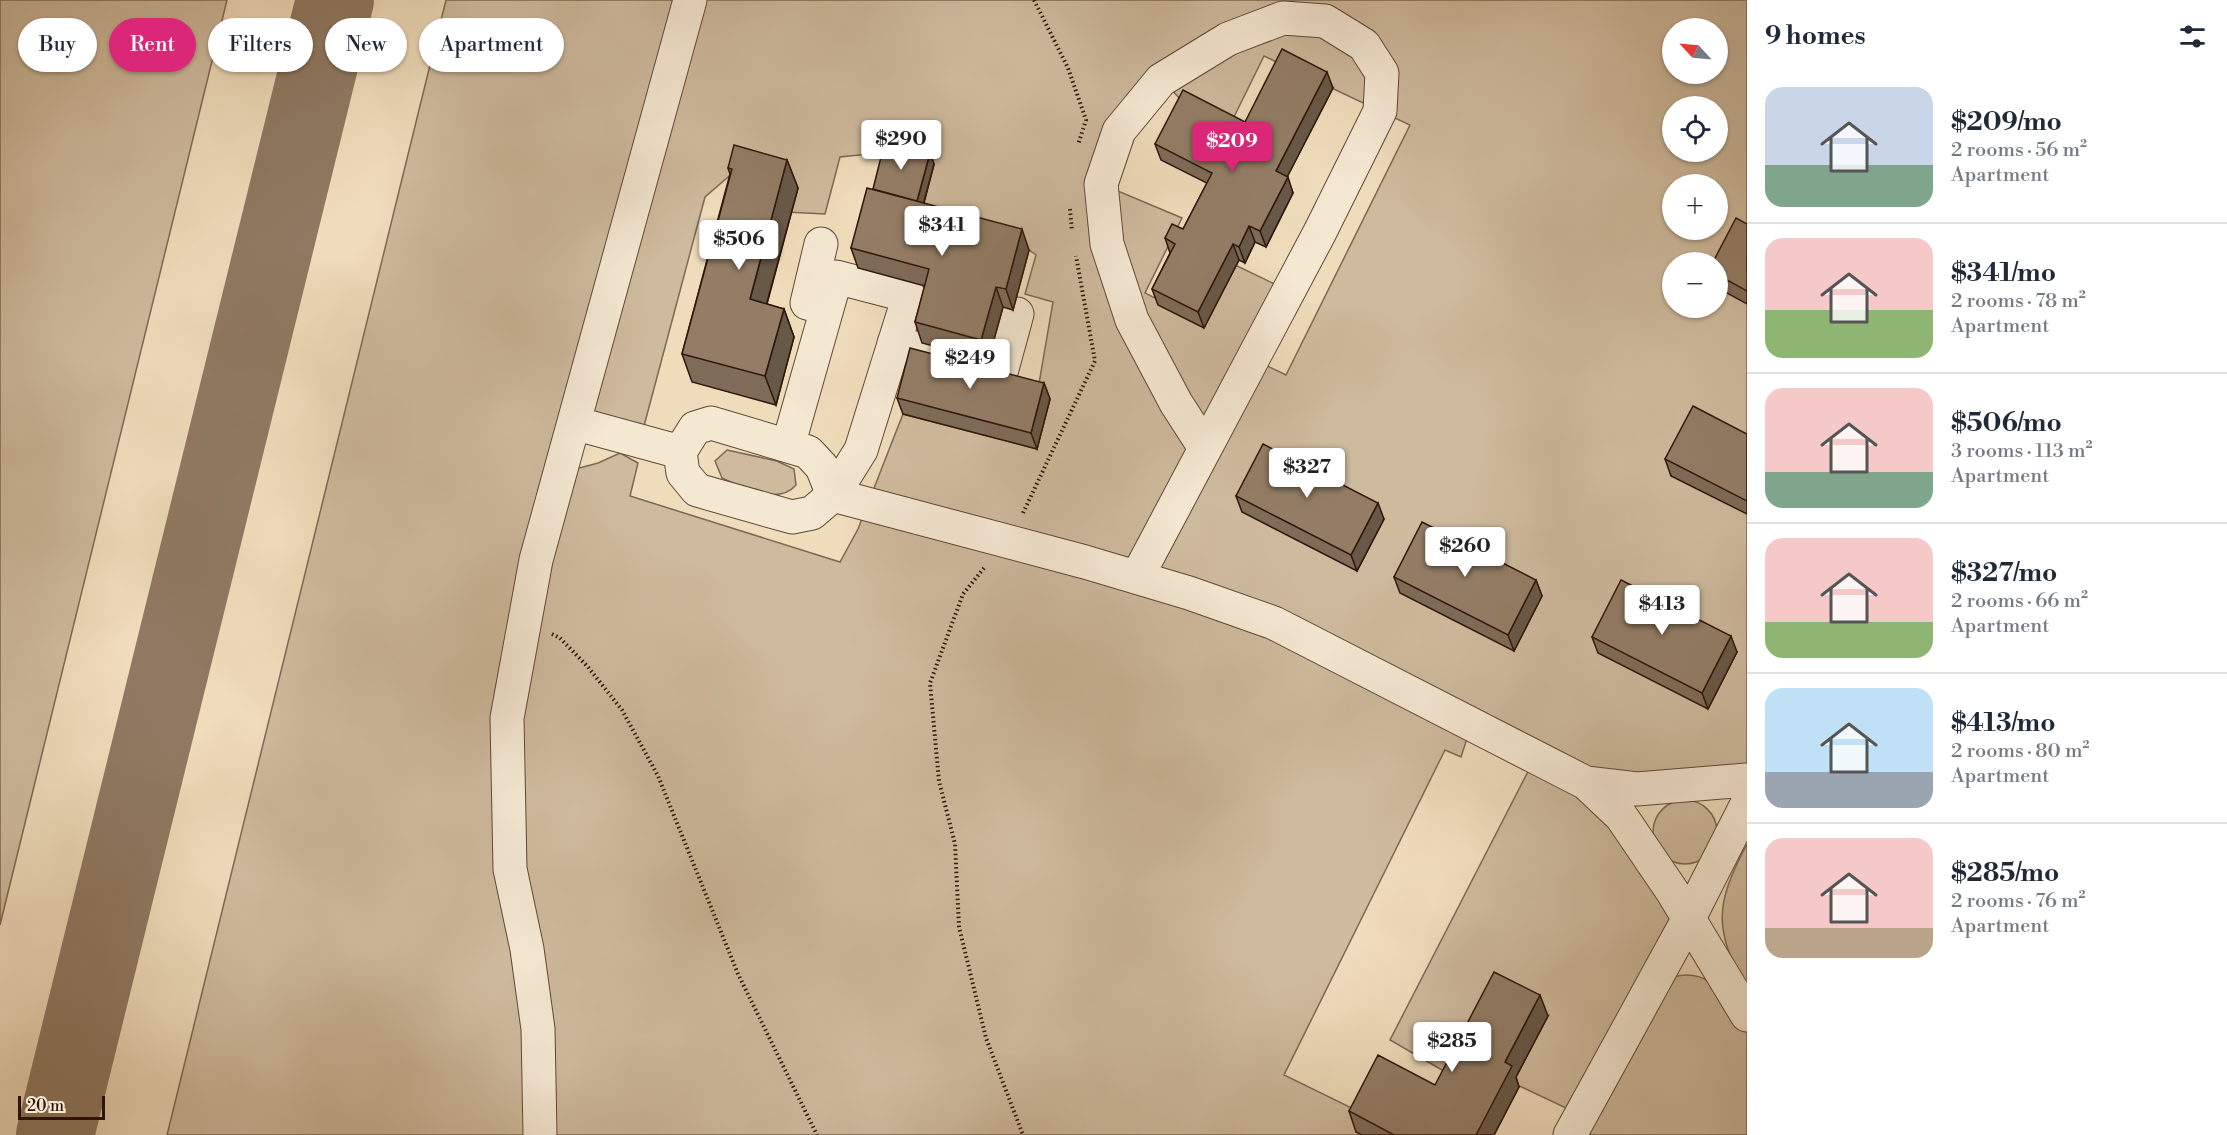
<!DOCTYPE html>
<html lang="en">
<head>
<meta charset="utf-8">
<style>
  body { margin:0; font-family:"Libre Bodoni",serif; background:#f2f2f3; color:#1f2937; height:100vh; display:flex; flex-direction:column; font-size:22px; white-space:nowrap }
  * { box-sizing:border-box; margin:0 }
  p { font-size:20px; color:#747a83 }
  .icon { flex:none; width:33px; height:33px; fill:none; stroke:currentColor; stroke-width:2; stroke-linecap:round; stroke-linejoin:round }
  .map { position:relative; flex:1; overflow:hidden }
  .panel { display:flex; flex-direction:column; background:#fff; width:480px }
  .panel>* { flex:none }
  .hud { position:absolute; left:18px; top:18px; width:570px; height:54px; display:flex; gap:12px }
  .needle { width:39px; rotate:296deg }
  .fabs { position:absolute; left:1662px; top:18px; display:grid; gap:12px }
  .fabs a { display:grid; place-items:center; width:66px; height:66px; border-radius:50%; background:#fff; box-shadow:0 2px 4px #0004; font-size:30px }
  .scale { position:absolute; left:18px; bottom:15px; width:87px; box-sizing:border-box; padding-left:6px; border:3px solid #2f160a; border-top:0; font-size:16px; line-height:21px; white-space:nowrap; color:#2f160a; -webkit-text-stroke:4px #f5e8d3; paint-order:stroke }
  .price { position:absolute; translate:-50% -51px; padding:0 14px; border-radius:6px; background:#fff; color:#222; font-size:20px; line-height:39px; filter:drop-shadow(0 2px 3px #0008) }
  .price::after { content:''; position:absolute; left:50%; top:36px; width:18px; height:14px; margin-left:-9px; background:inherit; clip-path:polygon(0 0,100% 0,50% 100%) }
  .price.current { background:#db2777; color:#fff }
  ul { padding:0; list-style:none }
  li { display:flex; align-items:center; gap:18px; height:150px; padding:0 18px }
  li+li { border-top:2px solid #e0e1e3 }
  li span { display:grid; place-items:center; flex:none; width:168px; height:120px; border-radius:18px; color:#555 }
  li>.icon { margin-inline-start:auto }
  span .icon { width:72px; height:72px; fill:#fffc; stroke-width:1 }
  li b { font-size:26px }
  h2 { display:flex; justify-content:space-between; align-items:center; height:72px; padding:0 18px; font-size:26px }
  .pill { padding:0 21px; border-radius:27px; background:#fff; box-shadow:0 2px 4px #0004; font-size:21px; line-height:54px }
  .pill.current { background:#db2777; color:#fff }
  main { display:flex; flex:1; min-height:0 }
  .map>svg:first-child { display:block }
</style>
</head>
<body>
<main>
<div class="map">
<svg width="1747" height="1135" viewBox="0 0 1747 1135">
  <rect width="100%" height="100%" fill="#efdcbb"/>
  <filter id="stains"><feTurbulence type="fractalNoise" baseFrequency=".00333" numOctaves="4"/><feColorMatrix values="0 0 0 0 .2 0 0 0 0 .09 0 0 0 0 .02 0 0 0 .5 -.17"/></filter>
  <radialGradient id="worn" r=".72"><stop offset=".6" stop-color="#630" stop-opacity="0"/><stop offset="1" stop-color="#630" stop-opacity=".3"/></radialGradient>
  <path fill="#ceba9d" stroke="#7e6854" stroke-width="1.5" fill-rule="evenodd" d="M0,0H227L0,925Z
    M446,0H1747V780L1587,783L1672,891L1673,977C1711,967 1724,997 1747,1023V1135H1571L1581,1115L1513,1083L1547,1016L1456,1078L1390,1040L1536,756L1472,723L1461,757L1445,750L1284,1075L1366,1115L1357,1132L1362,1135H167ZM1672,28H1718V74H1672ZM1264,56L1410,125L1286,375L1253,359L1289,291L1229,262L1200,321L1145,293L1182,218L1101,184L1162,80L1182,101L1230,125ZM1672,106H1718V152H1672ZM889,152L934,165L919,220L1029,250L1036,255L1025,294L1053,302L1037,395V449L903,414L858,529L840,562L630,496L638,463L620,453L598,463L561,473L574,424L640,441L705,197L734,172L785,212L825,214L840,157ZM1672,184H1718V230H1672ZM1672,262H1718V308H1672Z
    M727,450L777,461L794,469L796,485C778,506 743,488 722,478L715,461Z
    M1653 832a32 32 0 1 1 64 0a32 32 0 1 1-64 0Z
    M1747,844V993C1715,929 1713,908 1747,844Z"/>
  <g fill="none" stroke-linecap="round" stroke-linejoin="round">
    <path stroke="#8f7962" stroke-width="78" d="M55,1135L335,0"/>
    <defs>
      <path id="minor" d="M814,305L807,303L821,244
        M894,343L1002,369L1017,314
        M574,423L680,452L683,473L697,490L792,517L812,513L833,495L1085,562L1189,593L1274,623L1586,783L1621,816L1672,891L1747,1015
        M788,446L836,277L909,296L861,450L833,495
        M680,452L695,428L711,423L808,452L822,467L833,495
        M1137,577L1320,232L1380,111L1382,73L1364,45L1325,21L1283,18L1228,39L1161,80L1119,131L1101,184L1107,244L1132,320L1176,403L1205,448
        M1586,783L1637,789L1747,780
        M540,1135L538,1029L527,949L510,869L507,718L536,560L690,0
        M1570,1135L1689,918L1747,804"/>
    </defs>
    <use href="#minor" stroke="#5f4836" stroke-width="35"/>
    <path stroke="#2f160a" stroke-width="4" stroke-dasharray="1.5 3" stroke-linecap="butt" d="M1034,0L1068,68L1086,120L1078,145
      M1070,209L1072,231
      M1023,513L1095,361L1076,256
      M984,568L963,594L930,683L939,781L955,844L959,927L986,1038L1023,1135
      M552,634L560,638L588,667L622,710L658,776L738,974L817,1135"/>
    <use href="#minor" stroke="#f5e8d3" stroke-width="33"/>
  </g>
  <path fill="#7e6c58" stroke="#2f160a" stroke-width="1.5" d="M1333,88L1287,177L1293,193L1266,247L1255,242L1245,263L1239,260L1204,328L1158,305L1152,289L1170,253L1165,238L1183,229L1207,183L1161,160L1155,144L1245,122Z
    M930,153L934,164L924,203L1029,250L1013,310L1003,307L988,361L922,343L915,322L925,286L858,268L851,248L873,189Z
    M787,160L798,188L767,304L784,309L794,337L776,405L692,382L682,354L730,174L728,168Z
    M1747,224V304L1718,288V262Z
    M1044,383L1050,399L1037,449L903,414L897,398Z
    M1747,434V514L1671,476L1665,459Z
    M1236,496L1384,519L1357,571L1242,512Z
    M1394,577L1536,580L1542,596L1514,651L1400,593Z
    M1592,637L1737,652L1708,709L1598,653Z
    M1548,1016L1516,1077L1519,1087L1494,1135H1362L1356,1132L1349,1111L1435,1085Z"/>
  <path fill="#675847" stroke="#2f160a" stroke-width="1.5" d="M1327,72L1333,88L1282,187L1276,171Z
    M930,153L934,164L919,220L915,209Z
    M787,160L798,188L760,328L750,299Z
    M1288,177L1293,193L1266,247L1260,231Z
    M1249,226L1255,242L1245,263L1239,247Z
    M1022,229L1029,250L1013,310L1006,289Z
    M1233,244L1239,260L1204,328L1198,312Z
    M996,287L1003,307L988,361L981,340Z
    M784,309L794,337L776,405L765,376Z
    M1044,383L1050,399L1037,449L1031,433Z
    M1378,503L1384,519L1357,571L1351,555Z
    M1536,580L1542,596L1514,651L1508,635Z
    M1731,636L1737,652L1708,709L1702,693Z
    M1540,995L1548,1016L1516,1077L1519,1087L1494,1135H1476L1505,1062Z"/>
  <path fill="#937d66" stroke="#2f160a" stroke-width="1.5" d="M1282,49L1327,72L1276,171L1288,177L1260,231L1249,226L1239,247L1233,244L1198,312L1152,289L1175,244L1165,238L1172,224L1183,229L1212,173L1155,144L1183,90L1245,122Z
    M885,141L930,153L917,201L873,189Z
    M734,145L787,160L750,299L784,309L765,376L682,354L732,169L728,168Z
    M867,188L1022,229L1006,289L996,287L981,340L915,322L929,269L851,248Z
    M1736,218L1747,224V291L1718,275V262H1713Z
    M910,348L1044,383L1031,433L897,398Z
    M1693,406L1747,434V501L1665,459Z
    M1263,444L1378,503L1351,555L1236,496Z
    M1422,522L1536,580L1508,635L1394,577Z
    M1621,580L1731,636L1702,693L1592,637Z
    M1494,972L1540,995L1505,1062L1512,1066L1476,1135H1394L1349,1111L1378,1055L1435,1085Z"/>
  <rect width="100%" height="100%" filter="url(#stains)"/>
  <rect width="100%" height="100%" fill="url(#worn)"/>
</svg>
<div class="fabs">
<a><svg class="needle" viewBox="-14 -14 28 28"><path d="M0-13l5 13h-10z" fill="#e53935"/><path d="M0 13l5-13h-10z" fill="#747a83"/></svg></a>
<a><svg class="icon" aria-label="locate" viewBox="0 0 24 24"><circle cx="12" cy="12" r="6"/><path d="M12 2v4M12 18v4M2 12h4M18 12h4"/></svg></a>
<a>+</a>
<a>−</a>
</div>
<div class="scale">20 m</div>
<b class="price" style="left:901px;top:171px">$290</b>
<b class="price current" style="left:1232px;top:173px">$209</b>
<b class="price" style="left:942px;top:257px">$341</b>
<b class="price" style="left:739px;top:271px">$506</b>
<b class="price" style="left:970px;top:390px">$249</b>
<b class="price" style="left:1307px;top:499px">$327</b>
<b class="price" style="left:1465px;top:578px">$260</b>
<b class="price" style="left:1662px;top:636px">$413</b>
<b class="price" style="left:1452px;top:1073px">$285</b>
<div class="hud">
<a class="pill">Buy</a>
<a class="pill current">Rent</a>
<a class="pill">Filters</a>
<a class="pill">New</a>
<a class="pill">Apartment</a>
</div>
</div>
<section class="panel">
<h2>9 homes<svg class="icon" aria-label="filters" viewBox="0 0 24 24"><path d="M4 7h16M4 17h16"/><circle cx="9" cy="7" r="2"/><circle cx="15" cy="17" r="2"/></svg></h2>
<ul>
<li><span style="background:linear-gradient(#c9d6e8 65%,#7fa58c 0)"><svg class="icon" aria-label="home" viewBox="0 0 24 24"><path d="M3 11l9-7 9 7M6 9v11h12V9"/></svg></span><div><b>$209/mo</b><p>2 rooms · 56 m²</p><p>Apartment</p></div></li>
<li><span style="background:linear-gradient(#f6c9c9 60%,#8fb573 0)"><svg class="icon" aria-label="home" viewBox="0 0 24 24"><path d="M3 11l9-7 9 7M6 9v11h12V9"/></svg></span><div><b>$341/mo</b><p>2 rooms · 78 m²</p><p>Apartment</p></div></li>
<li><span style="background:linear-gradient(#f6c9c9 70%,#7fa58c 0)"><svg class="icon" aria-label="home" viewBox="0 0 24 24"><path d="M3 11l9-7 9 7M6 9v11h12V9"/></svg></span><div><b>$506/mo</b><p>3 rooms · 113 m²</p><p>Apartment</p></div></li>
<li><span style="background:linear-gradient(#f6c9c9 70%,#8fb573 0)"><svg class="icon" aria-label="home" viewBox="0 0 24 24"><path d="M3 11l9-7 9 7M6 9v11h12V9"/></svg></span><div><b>$327/mo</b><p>2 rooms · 66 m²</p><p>Apartment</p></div></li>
<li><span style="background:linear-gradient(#bfe0f5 70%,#9aa5b1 0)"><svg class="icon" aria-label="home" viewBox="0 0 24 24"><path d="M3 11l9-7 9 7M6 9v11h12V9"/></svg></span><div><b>$413/mo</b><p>2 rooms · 80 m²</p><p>Apartment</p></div></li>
<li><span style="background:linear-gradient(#f6c9c9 75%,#b9a48a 0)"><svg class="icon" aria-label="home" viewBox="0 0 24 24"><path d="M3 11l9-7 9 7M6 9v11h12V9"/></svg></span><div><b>$285/mo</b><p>2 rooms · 76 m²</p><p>Apartment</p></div></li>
</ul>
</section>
</main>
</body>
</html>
